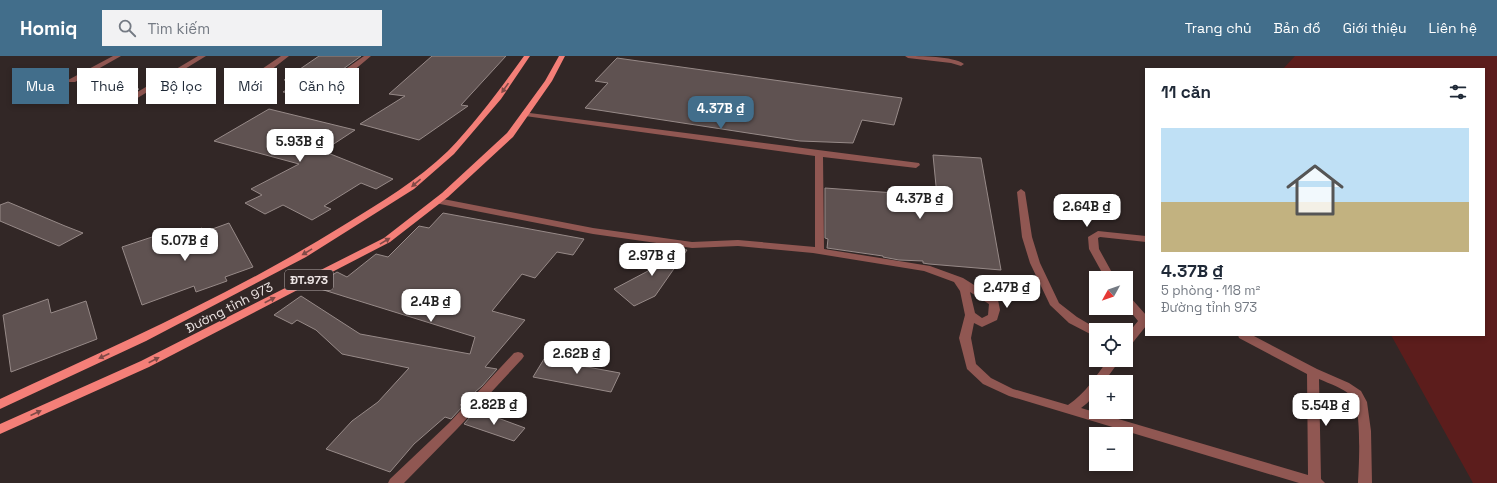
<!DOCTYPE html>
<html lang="vi">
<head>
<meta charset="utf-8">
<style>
  body { margin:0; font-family:"Space Grotesk",sans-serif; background:#f2f2f3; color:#1f2937; height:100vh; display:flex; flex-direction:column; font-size:15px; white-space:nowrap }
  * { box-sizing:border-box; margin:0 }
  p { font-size:13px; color:#747a83 }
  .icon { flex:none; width:22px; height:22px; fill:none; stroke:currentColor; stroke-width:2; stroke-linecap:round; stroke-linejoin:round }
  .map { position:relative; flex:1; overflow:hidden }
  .side { position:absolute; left:1145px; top:12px; width:340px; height:268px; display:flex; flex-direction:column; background:#fff; border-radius:0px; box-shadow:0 2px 6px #0003 }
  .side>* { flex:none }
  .hud { position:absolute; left:12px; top:12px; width:380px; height:36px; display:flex; gap:8px }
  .needle { width:26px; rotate:230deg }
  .tools { position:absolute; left:1089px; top:215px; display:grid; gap:8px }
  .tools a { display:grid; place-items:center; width:44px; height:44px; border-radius:0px; background:#fff; box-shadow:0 2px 6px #0003; font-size:20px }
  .price { position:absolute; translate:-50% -34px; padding:0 9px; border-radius:8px; background:#fff; color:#222; font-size:13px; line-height:26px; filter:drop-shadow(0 1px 2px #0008) }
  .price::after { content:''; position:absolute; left:50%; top:24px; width:12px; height:9px; margin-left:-6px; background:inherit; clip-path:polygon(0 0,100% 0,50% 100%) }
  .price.selected { background:#426e8b; color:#fff }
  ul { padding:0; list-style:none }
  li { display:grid; align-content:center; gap:8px; height:212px; padding:0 16px }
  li+li { border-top:1px solid #e0e1e3 }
  li span { display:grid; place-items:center; height:124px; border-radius:0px; color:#555 }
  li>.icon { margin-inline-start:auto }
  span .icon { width:72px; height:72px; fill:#fffc; stroke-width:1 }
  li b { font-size:17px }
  h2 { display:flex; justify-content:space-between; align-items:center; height:48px; padding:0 16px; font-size:17px }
  .tag { padding:0 14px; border-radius:0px; background:#fff; box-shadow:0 2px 6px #0003; font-size:14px; line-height:36px }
  .tag.selected { background:#426e8b; color:#fff }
  header { display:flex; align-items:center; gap:24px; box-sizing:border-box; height:56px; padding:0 20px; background:#426e8b; color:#fff }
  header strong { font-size:19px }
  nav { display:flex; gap:22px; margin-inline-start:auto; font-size:14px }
  .search { width:280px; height:36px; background:#f2f2f3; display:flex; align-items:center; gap:10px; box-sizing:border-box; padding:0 14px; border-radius:0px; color:#747a83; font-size:15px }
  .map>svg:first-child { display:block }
</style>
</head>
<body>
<header>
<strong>Homiq</strong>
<div class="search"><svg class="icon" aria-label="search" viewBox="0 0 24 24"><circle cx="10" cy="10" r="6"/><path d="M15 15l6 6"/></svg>Tìm kiếm</div>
<nav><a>Trang chủ</a><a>Bản đồ</a><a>Giới thiệu</a><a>Liên hệ</a></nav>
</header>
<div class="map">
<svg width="1497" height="427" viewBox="0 0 1497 427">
  <rect width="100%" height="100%" fill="#322726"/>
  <path fill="#5c1d1c" d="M1295,0H1497V427H1473L1391,279H1484V13H1283Z"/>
  <path fill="#5f5251" stroke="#978a88" d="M319,0H361L339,16V21L312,40L283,36L299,26L284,24Z
    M432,0H506L461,49L468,50L419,84L360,68L405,40L389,38Z
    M617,2L902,42L894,69L862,64L853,87L800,85L585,52L608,27L595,25Z
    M101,28L139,33L115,46L77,40Z
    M269,53L355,74L323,95L393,123L376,133L361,127L324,150L331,153L312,164L283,149L265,158L245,147L262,139L251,133L299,108L214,85Z
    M933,99L981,102L1001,214L929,208L923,207V205L899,204L883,201V200L827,192L828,183L825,182V132L937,140Z
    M8,146L65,170L83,177L59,190L0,165V149Z
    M443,157L584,183L573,199L557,196L535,222L522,218L492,255L525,264L485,311L497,313L482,330L460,349L463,350L451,363L445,361L414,388L390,416L326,393L352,365L378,346L409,312L342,298L316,274L297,264L292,268L274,259L301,240L360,278L470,298L475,281L314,231L337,216L347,221L376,198L388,201L419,170L429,172Z
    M229,167L253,211L225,221L227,225L196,236L194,230L142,249L122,191L170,175L173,182L202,172L204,176Z
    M666,190L687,194L655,240L634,250L614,233L648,215Z
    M48,243L51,257L86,245L97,283L11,316L3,259Z
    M544,303L620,317L611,336L533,321Z
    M476,354L525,372L514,385L464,368Z"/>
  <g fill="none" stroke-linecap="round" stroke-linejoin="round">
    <path fill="#905752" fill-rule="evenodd" d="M113,0H121L75,26H69L68,24Z
      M198,0H206L131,46H128L124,44Z
      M281,0H289L262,21H256V17Z
      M364,0H371L346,21H340V17Z
      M905,0C920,0 953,0 964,8L961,10L951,7L908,2Z
      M522,56L919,107L920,109L916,112L823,101L824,193L930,210L963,222L998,244L1000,254L997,264L982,271L974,267L971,282L976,308L991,322L1013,333L1068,349C1085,338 1096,320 1108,304H1120L1104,326H1096C1096,338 1091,345 1081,352L1308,419L1307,318L1239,282L1238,279H1252L1317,313L1349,327L1361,335L1367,346L1371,375L1372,427H1358C1359,411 1362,351 1352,341C1344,332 1330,328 1319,323L1321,423L1325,427H1299L1009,340L983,328L967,313L959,282L965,259L960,235L954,226L924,215L813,197L738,190L692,192L593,178L435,147L434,145L435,143L438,142L593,172L692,186L738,184L815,191V100L525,60H522ZM970,236L989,248L988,259L982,262L975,257Z
      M1021,133L1025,136L1032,181L1040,207L1059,247L1077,261L1099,274H1096V281L1069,267L1050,249L1030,207L1022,181L1017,136Z
      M1098,175L1146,180V186L1100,181L1098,182L1099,193L1115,222H1105L1089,193L1088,181Z
      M1126,240L1130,241L1146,259V270L1130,290L1126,291V280L1138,265L1126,250Z
      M518,296L522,297L524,300L522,303L457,373L404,427H388L390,423L449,367L514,297Z"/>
    <path fill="#f47f78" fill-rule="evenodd" d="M524,0H530L501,43L454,98L414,133L306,201L146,285L0,353V343C117,289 235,237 344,169C381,146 417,125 448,95C476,66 500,33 524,0Z
      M559,0H565L552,25L513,81L448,141L390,186L149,311L0,378V368L141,305L384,182L442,137L507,77L545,25Z"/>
  </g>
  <defs><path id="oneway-solid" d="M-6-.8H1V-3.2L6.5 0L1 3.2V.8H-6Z"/></defs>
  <g fill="#804a47">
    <use href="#oneway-solid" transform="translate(505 32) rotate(125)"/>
    <use href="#oneway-solid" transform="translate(416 127) rotate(140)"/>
    <use href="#oneway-solid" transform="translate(385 185) rotate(-31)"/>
    <use href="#oneway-solid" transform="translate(307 196) rotate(149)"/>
    <use href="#oneway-solid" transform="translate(270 244) rotate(-27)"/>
    <use href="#oneway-solid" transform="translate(104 300) rotate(155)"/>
    <use href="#oneway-solid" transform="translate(154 304) rotate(-27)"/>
    <use href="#oneway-solid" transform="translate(36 357) rotate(-24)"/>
  </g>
  <g text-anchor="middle" stroke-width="3.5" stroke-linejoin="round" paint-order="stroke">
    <rect fill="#322726" stroke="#b5acab" stroke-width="1" x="285" y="214" width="48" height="20" rx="3"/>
    <g font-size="12" font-weight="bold" fill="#ede5e4">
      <text x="309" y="228">ĐT.973</text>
    </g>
    <g font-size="13" fill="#ede5e4" stroke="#322726">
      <text transform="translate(229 251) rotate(-27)" y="5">Đường tỉnh 973</text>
    </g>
  </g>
</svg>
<div class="tools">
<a><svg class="needle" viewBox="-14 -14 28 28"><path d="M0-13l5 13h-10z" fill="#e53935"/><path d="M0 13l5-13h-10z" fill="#747a83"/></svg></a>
<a><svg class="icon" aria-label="locate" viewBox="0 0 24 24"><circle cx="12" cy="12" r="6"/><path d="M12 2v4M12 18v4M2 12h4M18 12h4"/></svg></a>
<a>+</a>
<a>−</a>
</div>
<b class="price selected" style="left:721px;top:74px">4.37B ₫</b>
<b class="price" style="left:300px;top:107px">5.93B ₫</b>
<b class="price" style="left:920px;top:164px">4.37B ₫</b>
<b class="price" style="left:1087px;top:172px">2.64B ₫</b>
<b class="price" style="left:185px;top:206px">5.07B ₫</b>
<b class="price" style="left:652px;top:221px">2.97B ₫</b>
<b class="price" style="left:1007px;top:253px">2.47B ₫</b>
<b class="price" style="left:431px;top:267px">2.4B ₫</b>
<b class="price" style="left:577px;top:319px">2.62B ₫</b>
<b class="price" style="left:494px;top:370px">2.82B ₫</b>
<b class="price" style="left:1326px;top:371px">5.54B ₫</b>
<div class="hud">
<a class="tag selected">Mua</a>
<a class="tag">Thuê</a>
<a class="tag">Bộ lọc</a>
<a class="tag">Mới</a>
<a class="tag">Căn hộ</a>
</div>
<section class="side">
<h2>11 căn<svg class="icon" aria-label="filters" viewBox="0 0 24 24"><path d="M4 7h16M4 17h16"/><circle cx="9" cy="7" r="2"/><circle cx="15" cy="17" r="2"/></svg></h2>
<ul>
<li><span style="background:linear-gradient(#bfe0f5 60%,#c2b280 0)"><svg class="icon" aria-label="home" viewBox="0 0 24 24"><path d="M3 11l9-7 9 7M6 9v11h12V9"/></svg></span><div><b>4.37B ₫</b><p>5 phòng · 118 m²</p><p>Đường tỉnh 973</p></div></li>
</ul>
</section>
</div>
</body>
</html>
